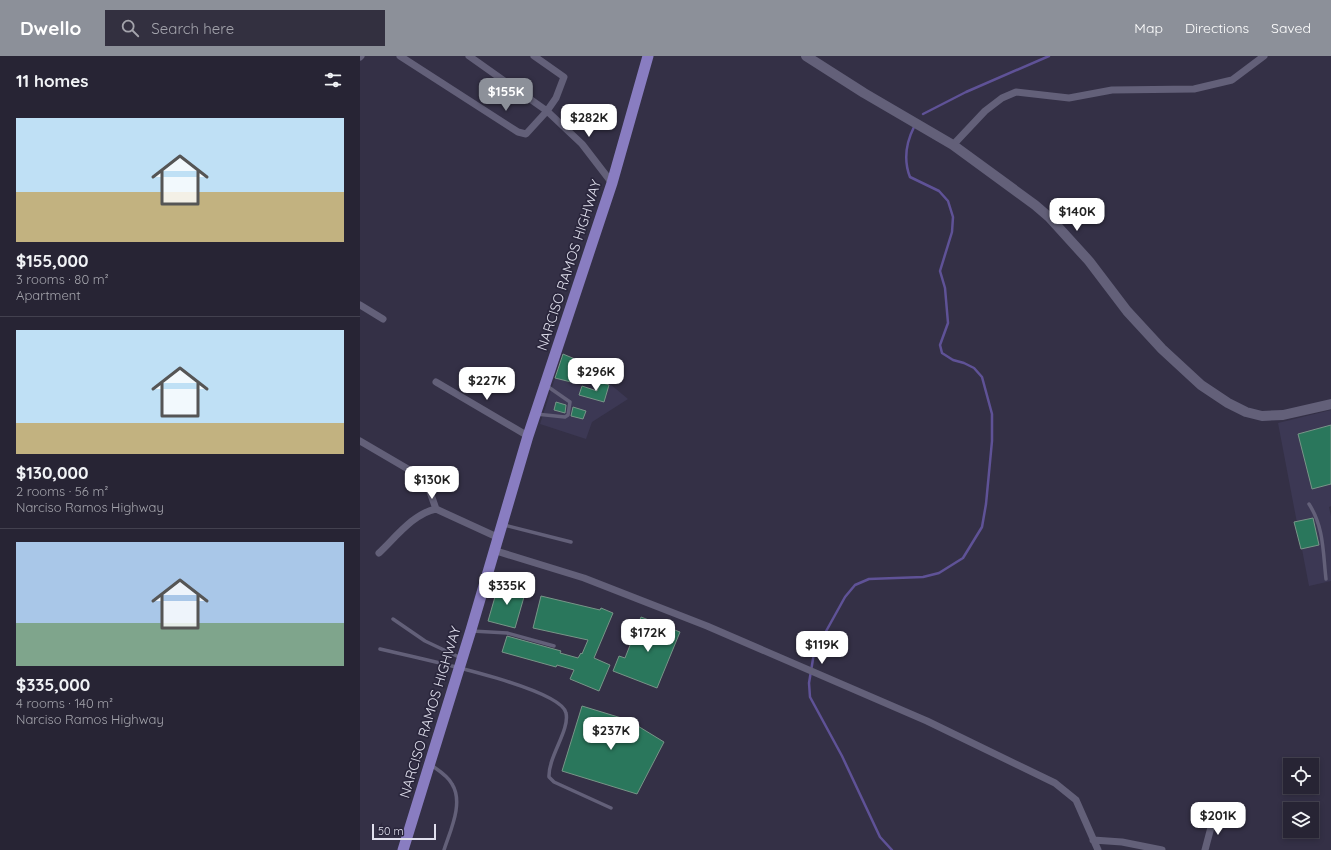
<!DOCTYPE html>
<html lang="en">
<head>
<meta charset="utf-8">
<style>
  body { margin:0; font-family:Quicksand,sans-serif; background:#333040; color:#f1f3f6; height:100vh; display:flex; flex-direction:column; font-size:15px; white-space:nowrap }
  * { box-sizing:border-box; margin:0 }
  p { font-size:13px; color:#a4a4ac }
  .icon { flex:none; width:22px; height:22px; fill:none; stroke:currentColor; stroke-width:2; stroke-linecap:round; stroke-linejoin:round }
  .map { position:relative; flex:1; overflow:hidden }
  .side { display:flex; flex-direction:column; background:#272434; width:360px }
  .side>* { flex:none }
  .buttons { position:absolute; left:923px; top:702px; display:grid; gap:8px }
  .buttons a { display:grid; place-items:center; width:36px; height:36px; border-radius:0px; background:#272434; box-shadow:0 2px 6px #0003,0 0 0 1px #43414f; font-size:20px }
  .scale { position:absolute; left:12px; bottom:10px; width:64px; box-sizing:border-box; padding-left:4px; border:2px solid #e1e0ee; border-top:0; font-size:11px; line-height:14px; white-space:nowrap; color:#e1e0ee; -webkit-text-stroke:3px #2a263c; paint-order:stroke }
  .price { position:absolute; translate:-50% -34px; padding:0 9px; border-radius:8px; background:#fff; color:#222; font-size:13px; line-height:26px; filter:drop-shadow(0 1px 2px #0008) }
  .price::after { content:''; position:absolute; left:50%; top:24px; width:12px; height:9px; margin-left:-6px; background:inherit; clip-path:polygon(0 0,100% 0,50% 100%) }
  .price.current { background:#8c9099; color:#fff }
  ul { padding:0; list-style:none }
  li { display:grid; align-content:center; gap:8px; height:212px; padding:0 16px }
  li+li { border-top:1px solid #43414f }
  li span { display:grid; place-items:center; height:124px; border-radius:0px; color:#555 }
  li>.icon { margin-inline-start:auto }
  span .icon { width:72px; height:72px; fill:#fffc; stroke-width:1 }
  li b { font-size:17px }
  h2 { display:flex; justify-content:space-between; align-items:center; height:48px; padding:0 16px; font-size:17px }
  header { display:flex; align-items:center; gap:24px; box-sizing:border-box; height:56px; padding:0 20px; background:#8c9099; color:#fff }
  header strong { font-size:19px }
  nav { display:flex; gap:22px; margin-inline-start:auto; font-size:14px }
  .search { width:280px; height:36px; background:#333040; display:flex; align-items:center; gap:10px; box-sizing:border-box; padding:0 14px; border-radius:0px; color:#a4a4ac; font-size:15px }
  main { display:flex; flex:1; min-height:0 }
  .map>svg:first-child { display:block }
</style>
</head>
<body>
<header>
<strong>Dwello</strong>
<div class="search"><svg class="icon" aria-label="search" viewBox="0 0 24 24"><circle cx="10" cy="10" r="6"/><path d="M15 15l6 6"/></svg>Search here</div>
<nav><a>Map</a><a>Directions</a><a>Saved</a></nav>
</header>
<main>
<section class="side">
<h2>11 homes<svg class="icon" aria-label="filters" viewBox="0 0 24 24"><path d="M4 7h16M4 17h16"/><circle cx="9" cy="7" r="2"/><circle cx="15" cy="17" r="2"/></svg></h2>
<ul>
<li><span style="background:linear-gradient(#bfe0f5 60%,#c2b280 0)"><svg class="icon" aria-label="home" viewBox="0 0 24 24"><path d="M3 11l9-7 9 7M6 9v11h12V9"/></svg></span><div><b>$155,000</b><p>3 rooms · 80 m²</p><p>Apartment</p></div></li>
<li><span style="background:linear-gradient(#bfe0f5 75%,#c2b280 0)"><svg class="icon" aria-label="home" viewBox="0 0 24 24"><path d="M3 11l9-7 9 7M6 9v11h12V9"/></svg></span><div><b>$130,000</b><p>2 rooms · 56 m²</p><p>Narciso Ramos Highway</p></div></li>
<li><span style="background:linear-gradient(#a9c7e8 65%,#7fa58c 0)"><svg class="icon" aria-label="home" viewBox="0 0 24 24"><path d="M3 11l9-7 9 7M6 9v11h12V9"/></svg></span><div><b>$335,000</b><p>4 rooms · 140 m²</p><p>Narciso Ramos Highway</p></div></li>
</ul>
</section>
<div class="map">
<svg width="971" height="794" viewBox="0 0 971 794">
  <rect width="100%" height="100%" fill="#343046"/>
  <path fill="#3c3854" d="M195,322L237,334L240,325L250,328L268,343L232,366L226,383L180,368Z
    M971,354V450L969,451L971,460V525L949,530L918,367Z"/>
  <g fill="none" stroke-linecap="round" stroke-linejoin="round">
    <path stroke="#5f5297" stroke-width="2.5" d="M563,58L606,36L689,0
      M532,794L520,781L482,700L450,641L449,627L454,597L485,541L495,529L509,523L563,521L579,517L603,502L622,471L626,448L632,385V358L622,321L614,312L604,307L593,304L582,297L580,289L588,267L585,232L580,215L592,176L593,161L588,145L579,135L550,121C543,103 546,87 554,71"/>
  </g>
  <path fill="#2a775c" stroke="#789588" d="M203,298L222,306L215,327L195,322Z
    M240,326L249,329L244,346L219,339L222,330L237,335Z
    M196,346L206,349L205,357L194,354Z
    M213,351L226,355L223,363L211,360Z
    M971,369V428L952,433L938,378Z
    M953,462L959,489L941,493L934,466Z
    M139,527L166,534L155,572L128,565Z
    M181,540L240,554L241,552L253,557L234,602L250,609L239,635L210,623L214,614L197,609L196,611L142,596L147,580L201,595L200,597L218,602L221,597L222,598L228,584L173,572Z
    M281,561L320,576L297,632L253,615L259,600L265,602Z
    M222,650L268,664L304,686L277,738L202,715Z"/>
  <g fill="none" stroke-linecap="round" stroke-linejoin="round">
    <path stroke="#636079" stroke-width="3.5" d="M176,358L205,361L208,359L210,346L187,330
      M949,448C964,471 963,497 966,523
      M144,469L211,486
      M33,563L65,585L101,602
      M112,575L147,577L194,590
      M20,593C49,600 201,631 206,657C210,674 188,701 189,721L194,726L251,752
      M71,709C78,714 88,720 92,728C104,747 90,775 84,794"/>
    <path stroke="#636079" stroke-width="7" d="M40,0L158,76L166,78L187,55L109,0
      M174,0L204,21L196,42L187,55L222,88L252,127
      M0,1L1,0
      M593,89L625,55L642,42L656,36L709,42L752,34L834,33L872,24L904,0
      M0,249L23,263
      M76,326L168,380
      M0,385L53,416L69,433L76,453
      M133,494L224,522L347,570L567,665L695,727L716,744L738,794
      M19,497C35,482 54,457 76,453L137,481
      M733,784L762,786L802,794
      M845,794L854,760"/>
    <path stroke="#636079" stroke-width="10" d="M446,0L504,37L593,89L675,149L689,161L729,205L767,255L802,293L841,329L868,347L886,356L902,360L923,359L971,348"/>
    <path stroke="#897dc1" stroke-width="11" d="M43,794L111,574L168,380L252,127L288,0"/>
  </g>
  <g text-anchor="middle" stroke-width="3.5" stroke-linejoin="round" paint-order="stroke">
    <g font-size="14" fill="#e1e0ee" stroke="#2a263c">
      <text transform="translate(209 209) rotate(-72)" y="5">NARCISO RAMOS HIGHWAY</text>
      <text transform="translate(70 656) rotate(-73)" y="5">NARCISO RAMOS HIGHWAY</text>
    </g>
  </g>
</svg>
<div class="buttons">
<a><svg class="icon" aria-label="locate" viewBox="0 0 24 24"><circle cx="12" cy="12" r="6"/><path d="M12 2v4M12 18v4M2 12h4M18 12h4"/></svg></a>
<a><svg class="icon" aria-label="layers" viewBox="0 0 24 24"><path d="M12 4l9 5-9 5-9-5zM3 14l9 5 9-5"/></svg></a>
</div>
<div class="scale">50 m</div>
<b class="price current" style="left:146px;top:56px">$155K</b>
<b class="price" style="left:229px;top:82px">$282K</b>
<b class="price" style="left:717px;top:176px">$140K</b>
<b class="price" style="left:236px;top:336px">$296K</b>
<b class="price" style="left:127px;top:345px">$227K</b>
<b class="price" style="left:72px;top:444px">$130K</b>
<b class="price" style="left:147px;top:550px">$335K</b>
<b class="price" style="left:288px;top:597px">$172K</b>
<b class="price" style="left:462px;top:609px">$119K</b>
<b class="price" style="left:251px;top:695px">$237K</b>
<b class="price" style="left:858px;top:780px">$201K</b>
</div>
</main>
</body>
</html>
